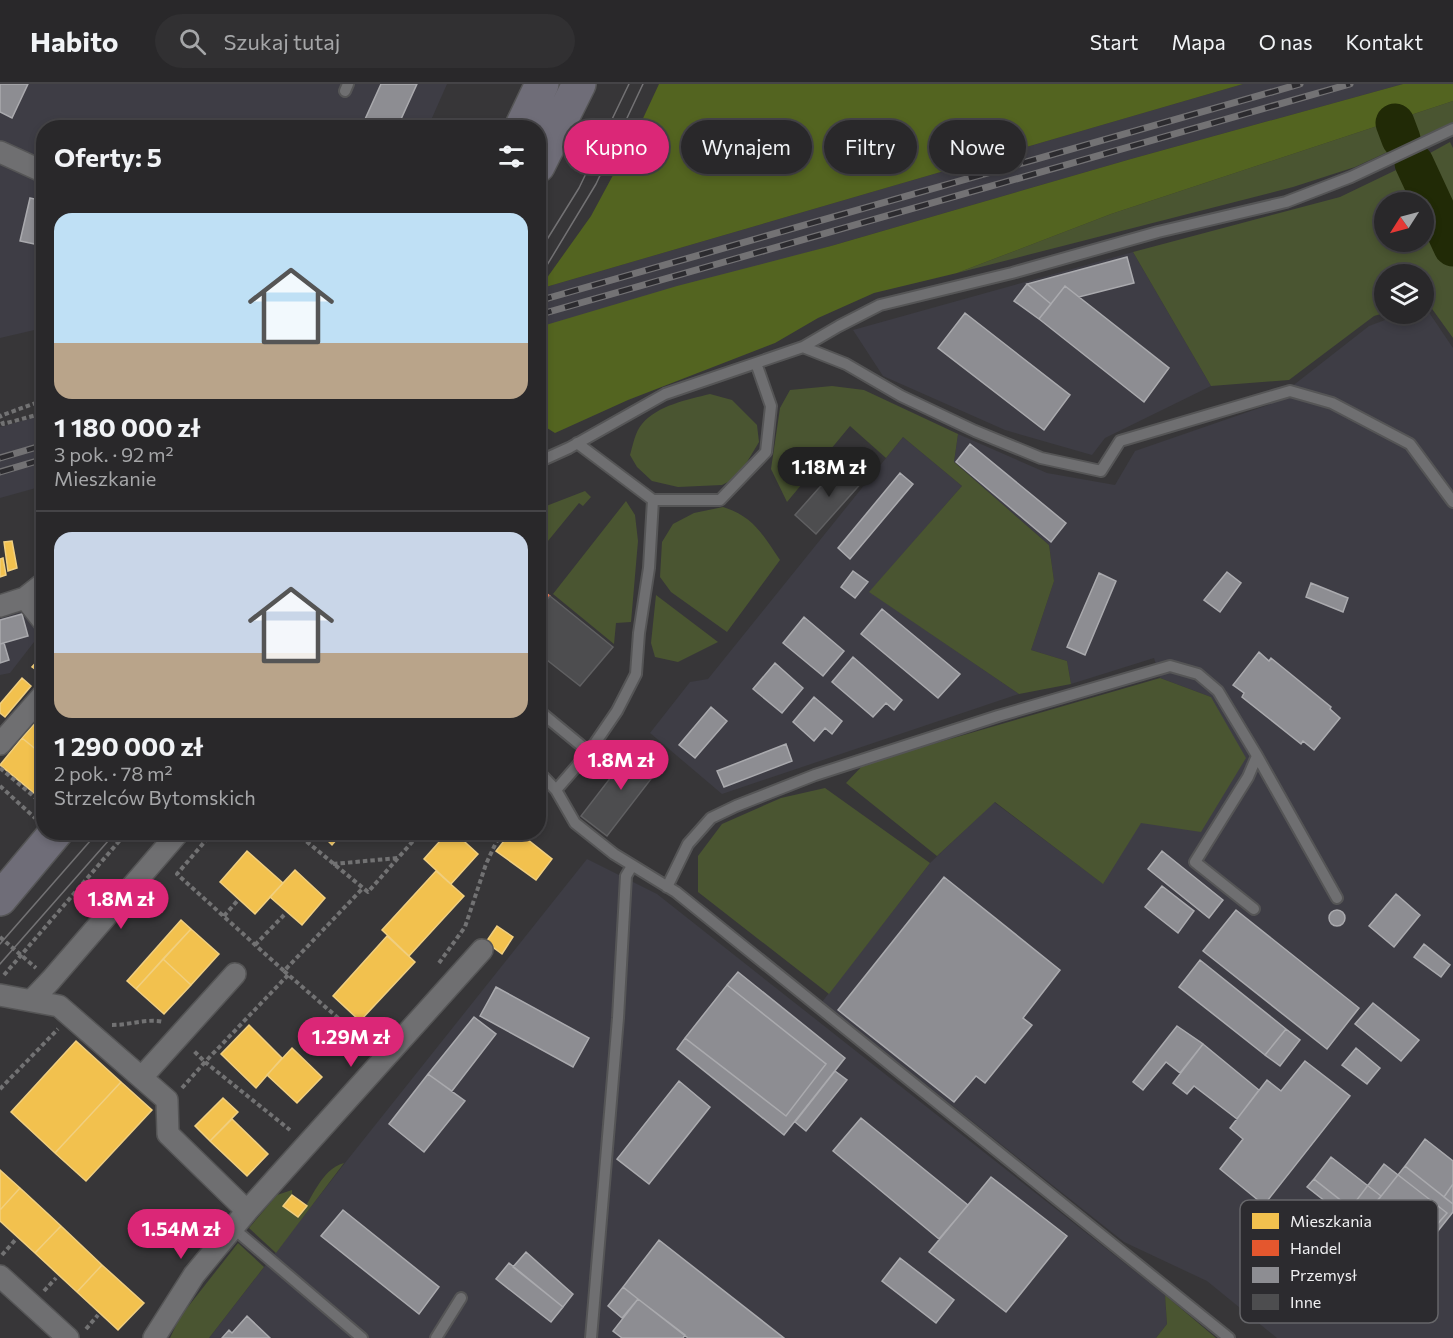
<!DOCTYPE html>
<html lang="pl">
<head>
<meta charset="utf-8">
<style>
  body { margin:0; font-family:Commissioner,sans-serif; background:#313032; color:#f1f3f6; height:100vh; display:flex; flex-direction:column; font-size:22px; white-space:nowrap }
  * { box-sizing:border-box; margin:0 }
  p { font-size:20px; color:#a5a6a8 }
  .icon { flex:none; width:33px; height:33px; fill:none; stroke:currentColor; stroke-width:2; stroke-linecap:round; stroke-linejoin:round }
  .map { position:relative; flex:1; overflow:hidden }
  .panel { position:absolute; left:36px; top:36px; width:510px; height:720px; display:flex; flex-direction:column; background:#29282a; border-radius:24px; box-shadow:0 3px 9px #0003,0 0 0 2px #454447 }
  .panel>* { flex:none }
  .banner { position:absolute; left:564px; top:36px; width:570px; height:54px; display:flex; gap:12px }
  .needle { width:39px; rotate:234deg }
  .fabs { position:absolute; left:1374px; top:108px; display:grid; gap:12px }
  .fabs a { display:grid; place-items:center; width:60px; height:60px; border-radius:50%; background:#29282a; box-shadow:0 3px 9px #0003,0 0 0 2px #454447; font-size:30px }
  .price { position:absolute; translate:-50% -51px; padding:0 14px; border-radius:21px; background:#db2777; color:#fff; font-size:20px; line-height:39px; filter:drop-shadow(0 2px 3px #0008) }
  .price::after { content:''; position:absolute; left:50%; top:36px; width:18px; height:14px; margin-left:-9px; background:inherit; clip-path:polygon(0 0,100% 0,50% 100%) }
  .price.selected { background:#222; color:#fff }
  ul { padding:0; list-style:none }
  li { display:grid; align-content:center; gap:12px; height:318px; padding:0 18px }
  li+li { border-top:2px solid #454447 }
  li span { display:grid; place-items:center; height:186px; border-radius:18px; color:#555 }
  li>.icon { margin-inline-start:auto }
  span .icon { width:108px; height:108px; fill:#fffc; stroke-width:1 }
  li b { font-size:26px }
  h2 { display:flex; justify-content:space-between; align-items:center; height:72px; padding:0 18px; font-size:26px }
  .chip { padding:0 21px; border-radius:27px; background:#29282a; box-shadow:0 3px 9px #0003,0 0 0 2px #454447; font-size:21px; line-height:54px }
  .chip.selected { background:#db2777; color:#fff }
  header { display:flex; align-items:center; gap:36px; box-sizing:border-box; height:84px; padding:0 30px; background:#29282a; border-bottom:2px solid #454447 }
  header strong { font-size:28px }
  nav { display:flex; gap:33px; margin-inline-start:auto; font-size:21px }
  .search { width:420px; height:54px; background:#313032; display:flex; align-items:center; gap:15px; box-sizing:border-box; padding:0 21px; border-radius:33px; color:#a5a6a8; font-size:22px }
  .map>svg:first-child { display:block }
</style>
</head>
<body>
<header>
<strong>Habito</strong>
<div class="search"><svg class="icon" aria-label="search" viewBox="0 0 24 24"><circle cx="10" cy="10" r="6"/><path d="M15 15l6 6"/></svg>Szukaj tutaj</div>
<nav><a>Start</a><a>Mapa</a><a>O nas</a><a>Kontakt</a></nav>
</header>
<div class="map">
<svg width="1453" height="1254" viewBox="0 0 1453 1254">
  <rect width="100%" height="100%" fill="#373638"/>
  <path fill="#3e3d45" d="M0,0H447L428,43L44,44L43,244L0,254Z
    M1243,0H1403L1131,75L831,162L539,244V205Z
    M1133,168L1211,302L1105,354L1092,371L1005,346L883,292L853,246Z
    M1424,221L1453,264V1254H1277L1207,1197L1124,1158L822,918L930,779L994,718L1102,799L1211,613L1160,594L1154,574L1071,600L1067,577L1031,566L1054,497L1049,461L954,378L958,350L1047,389L1115,401L1135,367L1268,321L1369,242L1401,230H1424Z
    M43,331V402L0,414V343Z
    M903,353L962,402L870,508L1019,610L722,710L650,649L690,598L708,595Z
    M21,519L41,549L10,589L0,591V525Z
    M587,775L657,810L1165,1211L1167,1240L1156,1254H209L341,1084Z"/>
  <path fill="#4a5531" fill-rule="evenodd" d="M1453,17V38L1355,83L1293,103L957,189L1111,130Z
    M1450,58L1453,64V254L1425,215L1424,216V190H1384V229L1374,232L1289,296L1211,302L1133,168L1340,113L1421,74ZM1384,118H1424V158H1384Z
    M832,302L864,306L958,350L954,378L1049,461L1054,497L1031,566L1067,577L1071,600L1019,610L869,508L962,402L903,353L886,374L850,342L787,418L771,385L780,324L790,306Z
    M710,310L732,316L757,341L759,358L738,393L722,401L678,403L652,397L637,383L630,371C633,361 635,348 642,340C658,321 687,316 710,310Z
    M585,407L591,413L583,422L579,419L539,468V432L543,431L541,424Z
    M626,417L635,431L638,457L631,538L616,539L614,560L553,510Z
    M723,423C753,432 763,451 780,476L727,548L671,508L660,493L662,458L673,440L694,429Z
    M656,511L718,558L678,578L655,573L651,559Z
    M1160,594L1211,613L1246,674L1201,748L1141,739L1103,800L995,718L937,772L846,699L864,680Z
    M825,704L930,779L829,910L698,808V772L722,740L781,714Z
    M344,1079L276,1169L249,1144L277,1111L292,1106V1111L283,1122L298,1133C313,1115 320,1086 344,1079Z
    M238,1159L264,1183L209,1254H170L180,1233Z
    M1165,1211L1216,1254H1156L1167,1240Z"/>
  <path fill="#536420" d="M659,0H1243L539,205L591,132L639,43Z
    M1403,0H1453V17L1111,130L957,189L874,209L818,234L775,259L628,316L555,349L539,339V243L677,202L831,162L1131,75Z"/>
  <path fill="#f2c14e" stroke="#f1cf7f" stroke-width="1.5" d="M12,457L17,484L8,487L4,458Z
    M3,474L6,491L0,493V475Z
    M44,570V588L42,590L32,583Z
    M22,594L31,602L5,633L0,629V620Z
    M44,629V672L22,654Z
    M22,654L44,672V698L34,709L0,681Z
    M319,748H343L332,761Z
    M448,748H454L478,770L451,800L424,775Z
    M511,748H518L552,775L536,796L496,767Z
    M247,767L283,799L255,830L220,798Z
    M295,786L325,814L302,841L270,813Z
    M436,787L464,812L409,872L382,846Z
    M181,836L191,845L136,905L127,897Z
    M497,842L513,853L502,870L486,858Z
    M191,845L219,870L191,901L163,875Z
    M387,852L415,878L360,937L333,912Z
    M163,875L191,901L164,930L136,905Z
    M249,941L282,974L256,1004L221,970Z
    M76,957L121,998L55,1069L11,1028Z
    M292,964L322,993L297,1019L267,991Z
    M121,998L152,1026L86,1097L55,1069Z
    M223,1014L238,1028L210,1057L195,1042Z
    M232,1035L268,1070L247,1092L210,1057Z
    M0,1086L20,1104L0,1126Z
    M20,1104L61,1142L35,1169L0,1137V1126Z
    M292,1111L307,1122L298,1133L283,1122Z
    M61,1142L102,1181L77,1208L35,1169Z
    M102,1181L144,1219L118,1246L77,1208Z"/>
  <path fill="#e4572e" stroke="#e78568" stroke-width="1.5" d="M538,503L550,512L538,526Z"/>
  <path fill="#8d8d92" stroke="#aaaaae" stroke-width="1.5" d="M0,0H28L12,34L0,28Z
    M381,0H417L397,44H361Z
    M30,114L44,117V162L20,157Z
    M1127,173L1134,199L1079,213L1065,202L1051,220L1027,200Z
    M1027,200L1051,220L1039,235L1014,217Z
    M1065,202L1169,284L1144,318L1039,235Z
    M965,229L1070,311L1044,346L938,264Z
    M970,360L1066,439L1051,458L956,378Z
    M900,389L913,400L850,475L838,464Z
    M853,487L868,498L855,514L841,503Z
    M1227,488L1241,499L1220,528L1204,516Z
    M1099,489L1116,497L1085,571L1067,563Z
    M1311,499L1348,514L1343,528L1306,513Z
    M882,525L960,590L938,614L861,550Z
    M22,530L28,552L0,560V536Z
    M804,533L844,567L823,592L783,559Z
    M4,559L9,576L0,579V560Z
    M1259,568L1269,577L1271,574L1331,623L1330,625L1340,634L1314,666L1303,657L1301,660L1242,613L1244,609L1233,601Z
    M853,573L902,616L894,626L886,619L873,633L832,598Z
    M775,579L803,604L782,629L753,605Z
    M814,613L842,637L832,650L825,644L814,657L793,638Z
    M711,623L727,637L695,674L679,661Z
    M786,660L792,677L724,703L717,687Z
    M1162,767L1223,816L1209,834L1148,785Z
    M944,793L1060,886L1023,934L1032,941L985,999L976,992L954,1018L838,926Z
    M1162,802L1194,827L1178,849L1145,823Z
    M1396,810L1420,831L1394,863L1369,842Z
    M1236,826L1359,924L1327,965L1203,867Z
    M1329 834a8 8 0 1 1 16 0a8 8 0 1 1-16 0Z
    M1424,860L1450,881L1441,893L1414,873Z
    M1200,876L1286,945L1265,971L1179,903Z
    M738,888L845,974L784,1051L677,965L685,954L786,1032L826,980L727,901Z
    M727,901L826,980L786,1032L685,954Z
    M496,903L589,954L573,983L480,932Z
    M1373,919L1419,956L1401,977L1355,940Z
    M474,933L496,950L452,1007L428,990Z
    M1177,942L1203,960L1180,989L1166,978L1143,1006L1133,998Z
    M1286,945L1300,956L1280,982L1265,971Z
    M1203,960L1259,1006L1237,1035L1194,1002L1187,1010L1173,999Z
    M1356,964L1380,984L1367,1000L1342,981Z
    M1305,977L1350,1012L1264,1121L1220,1085L1243,1055L1230,1044L1267,996L1281,1007Z
    M835,987L847,996L806,1047L795,1038Z
    M428,990L465,1017L424,1068L389,1040Z
    M679,997L710,1023L649,1100L617,1075Z
    M861,1034L968,1121L939,1155L833,1067Z
    M1425,1055L1453,1077V1100L1444,1113L1405,1082Z
    M1331,1073L1381,1112L1363,1134L1314,1095Z
    M1384,1080L1447,1129L1434,1144L1406,1122L1353,1121Z
    M1405,1082L1453,1120V1128L1403,1191L1352,1149Z
    M991,1093L1067,1152L1006,1228L929,1168Z
    M1314,1095L1363,1134L1352,1149L1326,1129L1331,1122L1307,1103Z
    M1453,1100V1120L1444,1113Z
    M343,1126L439,1203L419,1230L321,1152Z
    M659,1156L784,1254H688L638,1215L623,1203Z
    M526,1168L573,1210L563,1223L513,1183Z
    M900,1174L954,1216L936,1239L882,1197Z
    M509,1179L563,1223L551,1238L496,1195Z
    M623,1203L638,1215L622,1234L608,1222Z
    M638,1215L685,1251L683,1254H622L613,1247Z
    M247,1232L270,1254H222L229,1246L232,1249Z"/>
  <g fill="none" stroke-linecap="round" stroke-linejoin="round">
    <path stroke="#212a06" stroke-width="39" d="M1395,39L1401,55
      M1414,79L1453,163"/>
  </g>
  <path fill="#4d4d4f" stroke="#606062" stroke-width="1.5" d="M842,378L863,397L816,450L795,431Z
    M550,512L613,563L580,602L538,569V526Z
    M635,662L661,682L607,752L581,732Z"/>
  <g fill="none" stroke-linecap="round" stroke-linejoin="round">
    <defs>
      <path id="lane" d="M345,7L348,0
        M803,263L846,280L901,312L975,347L1041,374L1101,387L1120,357L1290,307L1332,319L1410,360L1453,418
        M538,378L569,364L665,310L803,263L839,242L880,221L1012,189L1158,148L1286,118L1351,93L1453,45
        M653,416H720L766,368L771,322L756,279
        M538,626L589,668
        M538,687L556,706L575,739L614,770L676,808L1229,1254
        M556,706L589,668L617,627L636,590L639,549L649,484L653,416L577,359
        M667,803L688,760L711,734L736,722L815,691L998,632L1170,582L1198,590L1218,607L1256,670L1337,814
        M1254,825L1195,778L1248,693L1257,672
        M233,1144L362,1254
        M436,1254L461,1214
        M591,1254L618,934L626,792L632,782"/>
      <path id="street" d="M0,68L44,88
        M25,514L44,538
        M0,522L25,514L44,499
        M0,660L44,610
        M0,911L59,922L167,1016L168,1050L247,1127
        M32,916L51,896L179,748
        M142,993L235,890
        M0,1192L68,1254
        M154,1254L194,1191L247,1127L482,866"/>
      <path id="highway" d="M521,44L542,0
        M538,82L579,0
        M0,815L56,748"/>
    </defs>
    <use href="#lane" stroke="#555556" stroke-width="14"/>
    <use href="#street" stroke="#555556" stroke-width="24"/>
    <use href="#highway" stroke="#555556" stroke-width="36"/>
    <path stroke="#727273" stroke-width="4" stroke-dasharray="4.5 3" stroke-linecap="butt" d="M44,316L0,332L3,340L44,329
      M44,405L39,407L42,415L44,414
      M0,684L44,721
      M0,702L35,734
      M213,748L177,790L284,887L363,804
      M295,748L368,808L421,748
      M333,780L398,774
      M224,832L238,816
      M0,853L36,884
      M255,861L284,831
      M439,879L465,843L486,780L501,748
      M284,887L368,960L369,959
      M4,891L127,748
      M288,891L205,978L290,1046
      M112,941C130,941 148,934 164,938
      M182,1004L205,978L193,966
      M0,1005L58,945
      M2,1171L16,1155
      M44,1207L56,1194
      M86,1245L98,1231"/>
    <use href="#lane" stroke="#6f6f71" stroke-width="10"/>
    <use href="#street" stroke="#6f6f71" stroke-width="21"/>
    <use href="#highway" stroke="#6f6d78" stroke-width="33"/>
    <path stroke="#737274" stroke-width="1.5" d="M538,170L579,104L629,0
      M538,196L596,100L643,0
      M0,860L98,748
      M0,880L116,748"/>
    <defs>
      <path id="rail" d="M538,217L1300,0
        M538,231L1350,0
        M0,374L44,361
        M0,388L44,375"/>
    </defs>
    <use href="#rail" stroke="#737274" stroke-width="7"/>
    <use href="#rail" stroke="#2c2b2f" stroke-width="4.5" stroke-dasharray="14" stroke-linecap="butt"/>
  </g>
  <rect x="1240" y="1116" width="198" height="123" rx="9" fill="#2c2b2f" stroke="#666669" stroke-width="1.5"/>
  <rect x="1252" y="1129" width="27" height="16" fill="#f2c14e"/>
  <rect x="1252" y="1156" width="27" height="16" fill="#e4572e"/>
  <rect x="1252" y="1183" width="27" height="16" fill="#8d8d92"/>
  <rect x="1252" y="1210" width="27" height="16" fill="#4d4d4f"/>
  <g font-size="16" fill="#efeff1">
    <text x="1290" y="1143">Mieszkania</text>
    <text x="1290" y="1170">Handel</text>
    <text x="1290" y="1197">Przemysł</text>
    <text x="1290" y="1224">Inne</text>
  </g>
</svg>
<div class="fabs">
<a><svg class="needle" viewBox="-14 -14 28 28"><path d="M0-13l5 13h-10z" fill="#e53935"/><path d="M0 13l5-13h-10z" fill="#a5a6a8"/></svg></a>
<a><svg class="icon" aria-label="layers" viewBox="0 0 24 24"><path d="M12 4l9 5-9 5-9-5zM3 14l9 5 9-5"/></svg></a>
</div>
<b class="price selected" style="left:829px;top:414px">1.18M zł</b>
<b class="price" style="left:621px;top:707px">1.8M zł</b>
<b class="price" style="left:121px;top:846px">1.8M zł</b>
<b class="price" style="left:351px;top:984px">1.29M zł</b>
<b class="price" style="left:181px;top:1176px">1.54M zł</b>
<div class="banner">
<a class="chip selected">Kupno</a>
<a class="chip">Wynajem</a>
<a class="chip">Filtry</a>
<a class="chip">Nowe</a>
</div>
<section class="panel">
<h2>Oferty: 5<svg class="icon" aria-label="filters" viewBox="0 0 24 24"><path d="M4 7h16M4 17h16"/><circle cx="9" cy="7" r="2"/><circle cx="15" cy="17" r="2"/></svg></h2>
<ul>
<li><span style="background:linear-gradient(#bfe0f5 70%,#b9a48a 0)"><svg class="icon" aria-label="home" viewBox="0 0 24 24"><path d="M3 11l9-7 9 7M6 9v11h12V9"/></svg></span><div><b>1 180 000 zł</b><p>3 pok. · 92 m²</p><p>Mieszkanie</p></div></li>
<li><span style="background:linear-gradient(#c9d6e8 65%,#b9a48a 0)"><svg class="icon" aria-label="home" viewBox="0 0 24 24"><path d="M3 11l9-7 9 7M6 9v11h12V9"/></svg></span><div><b>1 290 000 zł</b><p>2 pok. · 78 m²</p><p>Strzelców Bytomskich</p></div></li>
</ul>
</section>
</div>
</body>
</html>
